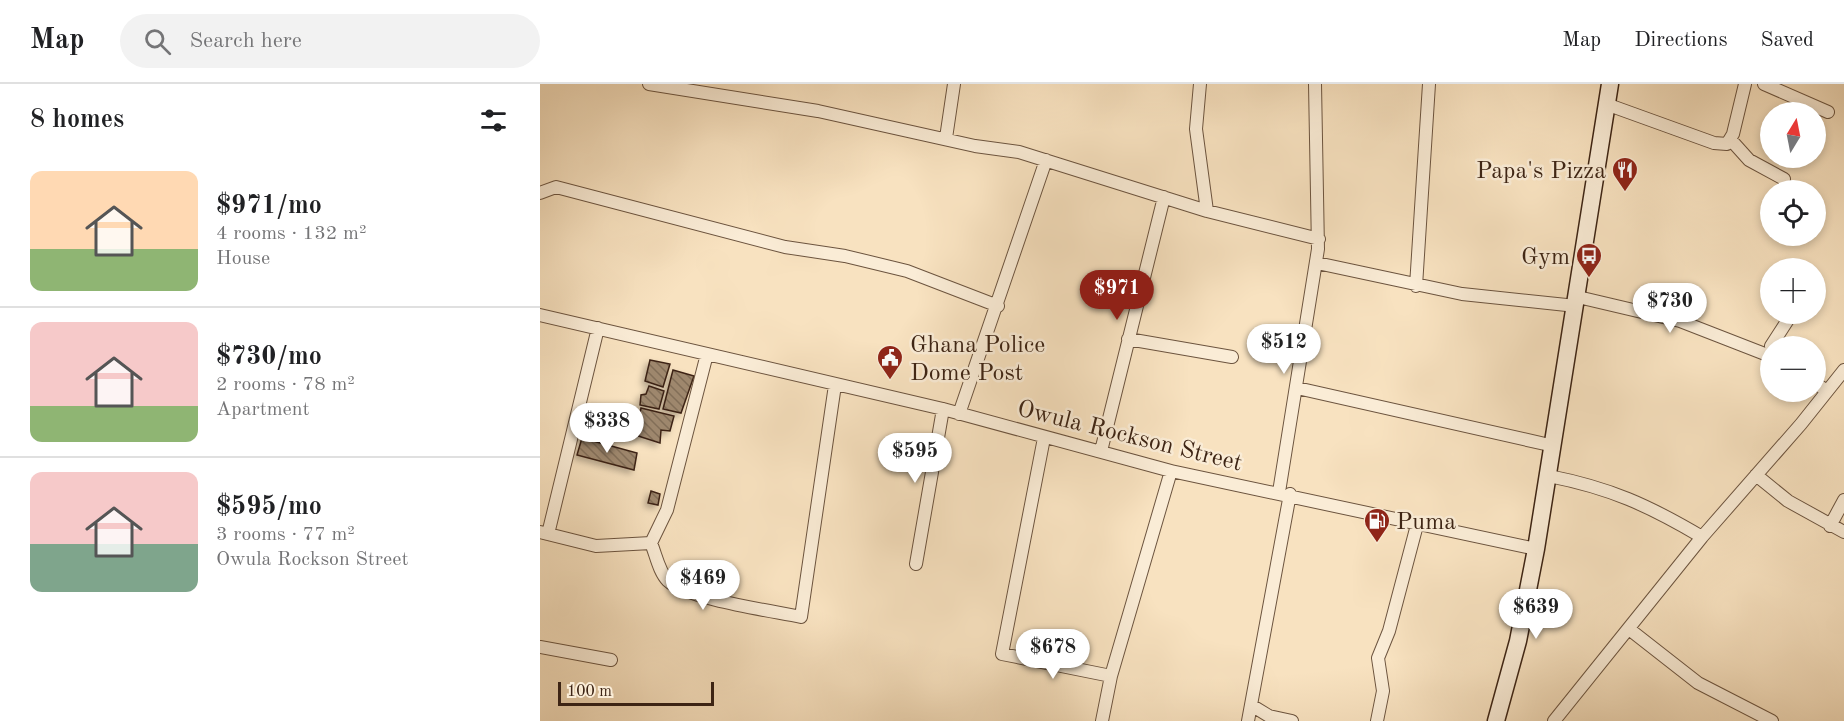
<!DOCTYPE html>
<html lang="en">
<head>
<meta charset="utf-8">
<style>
  body { margin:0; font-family:"Old Standard TT",serif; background:#f2f2f2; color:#202124; height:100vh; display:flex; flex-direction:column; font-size:22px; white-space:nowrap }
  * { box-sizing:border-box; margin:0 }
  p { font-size:20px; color:#757577 }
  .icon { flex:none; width:33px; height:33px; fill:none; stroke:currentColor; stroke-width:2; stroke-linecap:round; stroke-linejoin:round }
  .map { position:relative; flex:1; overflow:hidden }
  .side { display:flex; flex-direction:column; background:#fff; width:540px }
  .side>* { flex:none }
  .needle { width:39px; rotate:10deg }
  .buttons { position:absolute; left:1220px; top:18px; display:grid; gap:12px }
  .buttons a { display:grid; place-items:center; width:66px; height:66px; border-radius:50%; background:#fff; box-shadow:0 3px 9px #0003; font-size:30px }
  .scale { position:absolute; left:18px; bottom:15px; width:156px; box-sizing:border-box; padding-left:6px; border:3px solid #3d2414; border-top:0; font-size:16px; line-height:21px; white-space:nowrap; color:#3d2414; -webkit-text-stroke:4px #faecd6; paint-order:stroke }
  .price { position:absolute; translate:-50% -51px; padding:0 14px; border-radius:21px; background:#fff; color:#222; font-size:20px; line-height:39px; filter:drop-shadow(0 2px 3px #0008) }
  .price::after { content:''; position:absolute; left:50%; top:36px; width:18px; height:14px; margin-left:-9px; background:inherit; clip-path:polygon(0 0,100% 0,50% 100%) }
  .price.on { background:#8f2418; color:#fff }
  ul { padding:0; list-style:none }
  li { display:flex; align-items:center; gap:18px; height:150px; padding:0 30px }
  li+li { border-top:2px solid #e0e0e0 }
  li span { display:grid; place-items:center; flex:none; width:168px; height:120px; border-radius:12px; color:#555 }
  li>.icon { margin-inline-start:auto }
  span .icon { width:72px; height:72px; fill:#fffc; stroke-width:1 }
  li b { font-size:26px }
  h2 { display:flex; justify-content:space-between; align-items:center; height:72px; padding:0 30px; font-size:26px }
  header { display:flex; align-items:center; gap:36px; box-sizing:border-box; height:84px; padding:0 30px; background:#fff; border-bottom:2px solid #e0e0e0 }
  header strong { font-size:28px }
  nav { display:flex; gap:33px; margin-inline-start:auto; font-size:21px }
  .search { width:420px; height:54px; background:#f2f2f2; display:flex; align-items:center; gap:15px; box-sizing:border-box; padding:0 21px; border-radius:33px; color:#757577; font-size:22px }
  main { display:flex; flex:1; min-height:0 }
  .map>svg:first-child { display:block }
</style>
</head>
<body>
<header>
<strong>Map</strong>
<div class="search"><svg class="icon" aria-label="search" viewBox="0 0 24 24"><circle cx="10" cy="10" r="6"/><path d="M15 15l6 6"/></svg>Search here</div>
<nav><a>Map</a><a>Directions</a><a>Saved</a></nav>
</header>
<main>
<section class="side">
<h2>8 homes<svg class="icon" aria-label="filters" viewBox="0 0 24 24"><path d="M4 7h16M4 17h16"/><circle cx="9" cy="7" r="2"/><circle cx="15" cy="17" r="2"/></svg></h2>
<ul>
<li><span style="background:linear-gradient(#ffd9b3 65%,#8fb573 0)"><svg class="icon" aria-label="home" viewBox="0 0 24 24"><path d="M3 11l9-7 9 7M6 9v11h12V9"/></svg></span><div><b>$971/mo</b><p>4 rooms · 132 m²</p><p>House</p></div></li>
<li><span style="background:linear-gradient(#f6c9c9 70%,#8fb573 0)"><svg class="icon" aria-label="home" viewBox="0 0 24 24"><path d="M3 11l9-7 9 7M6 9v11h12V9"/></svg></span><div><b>$730/mo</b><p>2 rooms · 78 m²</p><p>Apartment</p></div></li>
<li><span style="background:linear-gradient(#f6c9c9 60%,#7fa58c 0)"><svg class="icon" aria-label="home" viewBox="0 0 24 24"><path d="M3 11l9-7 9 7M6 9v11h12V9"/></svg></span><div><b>$595/mo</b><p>3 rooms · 77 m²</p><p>Owula Rockson Street</p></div></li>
</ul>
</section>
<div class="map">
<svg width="1304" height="637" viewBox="0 0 1304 637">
  <defs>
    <pattern id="building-back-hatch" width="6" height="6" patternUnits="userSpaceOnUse" patternTransform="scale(1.5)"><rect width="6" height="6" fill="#9e876d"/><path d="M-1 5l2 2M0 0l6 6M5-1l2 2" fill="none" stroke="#826e58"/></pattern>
    <filter id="shadow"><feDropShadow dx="-3.5" dy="3.5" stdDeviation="3" flood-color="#0004"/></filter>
  </defs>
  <rect width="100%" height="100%" fill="#f8e2c0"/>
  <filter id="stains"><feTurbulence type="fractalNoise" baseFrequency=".00333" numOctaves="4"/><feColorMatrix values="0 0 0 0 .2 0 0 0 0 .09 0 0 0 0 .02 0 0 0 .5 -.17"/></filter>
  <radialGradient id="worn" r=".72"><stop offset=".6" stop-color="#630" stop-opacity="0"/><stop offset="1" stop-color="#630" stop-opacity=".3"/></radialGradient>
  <path fill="url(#building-back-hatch)" stroke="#3d2414" stroke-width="1.5" filter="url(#shadow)" d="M110,276L130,280L123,303L105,297Z
    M133,286L154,292L141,329L123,325Z
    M109,302L124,307L119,325L100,321L101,311L106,310Z
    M55,320L83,327L79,345L54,340Z
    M101,324L134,332L130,347L121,346L120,359L95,351Z
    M42,354L97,369L94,386L37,371Z
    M111,407L120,410L118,421L108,419Z"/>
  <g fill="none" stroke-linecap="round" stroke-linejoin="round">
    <defs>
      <path id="minor" d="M109,0L278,27L435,62L479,68L667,127L779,155
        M660,0L656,45L667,127
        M1224,0L1288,28
        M1066,20L1174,59L1187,60L1193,50L1205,0
        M406,54L414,0
        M1191,56L1209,76L1244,95
        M0,109L16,103L245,163L305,172L367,187L458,222
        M777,179L922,210L1036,222
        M876,202L889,0
        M1038,213L1140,237L1230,272
        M0,231L403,325L631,387L996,465
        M588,255L692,273
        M1231,262L1251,231
        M1275,299L1287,307
        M757,304L1014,362
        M419,330L506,76
        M504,354L462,570L571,592
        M561,367L624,113
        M1216,391L1248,417L1304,448
        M1009,392C1070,404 1108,421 1162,453
        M739,408L778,165L775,0
        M1290,442L1304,416
        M0,448L56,462L111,459L127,426L167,270
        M8,450L58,244
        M111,459C116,471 119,488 128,497C147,515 233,527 261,533L295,301
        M376,480L403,325
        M1089,545L1158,599L1232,637
        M0,563L71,576
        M711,621L729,632L752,637
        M562,637L571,592L631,387
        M708,637L750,410
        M837,637L843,607L838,574L849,547L877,441
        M1014,637L1162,453L1261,340L1304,286"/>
      <path id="secondary" d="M956,637L978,557L996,465L1070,0"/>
    </defs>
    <use href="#minor" stroke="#6c543f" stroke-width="14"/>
    <use href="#secondary" stroke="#3d2414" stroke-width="19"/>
    <use href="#minor" stroke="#faecd6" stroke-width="12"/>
    <use href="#secondary" stroke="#faecd6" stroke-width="16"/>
  </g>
  <defs>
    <symbol id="restaurant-pin" viewBox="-11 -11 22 30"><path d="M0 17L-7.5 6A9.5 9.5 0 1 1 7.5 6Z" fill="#8f2418" stroke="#faecd6"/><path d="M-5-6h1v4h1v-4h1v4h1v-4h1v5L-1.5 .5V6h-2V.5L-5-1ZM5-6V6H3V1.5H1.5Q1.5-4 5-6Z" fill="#fff"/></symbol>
    <symbol id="bus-pin" viewBox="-11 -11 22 30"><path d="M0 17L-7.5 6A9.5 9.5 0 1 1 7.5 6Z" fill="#8f2418" stroke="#faecd6"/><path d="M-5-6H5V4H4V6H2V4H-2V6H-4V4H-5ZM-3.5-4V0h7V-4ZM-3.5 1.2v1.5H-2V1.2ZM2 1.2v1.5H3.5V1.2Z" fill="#fff"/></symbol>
    <symbol id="civic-pin" viewBox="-11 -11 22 30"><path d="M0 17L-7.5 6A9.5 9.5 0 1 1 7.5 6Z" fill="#8f2418" stroke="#faecd6"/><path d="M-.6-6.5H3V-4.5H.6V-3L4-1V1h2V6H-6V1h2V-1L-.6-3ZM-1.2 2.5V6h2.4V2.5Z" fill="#fff"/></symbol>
    <symbol id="fuel-pin" viewBox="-11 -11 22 30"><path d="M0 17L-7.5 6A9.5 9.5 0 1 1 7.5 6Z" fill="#8f2418" stroke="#faecd6"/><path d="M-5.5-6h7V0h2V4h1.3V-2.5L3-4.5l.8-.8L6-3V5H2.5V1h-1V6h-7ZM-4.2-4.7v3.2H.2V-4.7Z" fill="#fff"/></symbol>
  </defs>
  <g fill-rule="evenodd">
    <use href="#restaurant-pin" x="1070" y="71" width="30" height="40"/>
    <use href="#bus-pin" x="1034" y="157" width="30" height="40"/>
    <use href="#civic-pin" x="335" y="259" width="30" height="40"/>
    <use href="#fuel-pin" x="822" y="422" width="30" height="40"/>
  </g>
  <g text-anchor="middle" stroke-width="5" stroke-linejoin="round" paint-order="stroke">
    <g font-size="24" fill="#3d2414" stroke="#faecd6" text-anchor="end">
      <text x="1066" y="94">Papa's Pizza</text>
      <text x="1030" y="180">Gym</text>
      <text x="370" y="268" text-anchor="start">Ghana Police<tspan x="370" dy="28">Dome Post</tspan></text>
      <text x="856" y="445" text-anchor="start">Puma</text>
    </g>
    <g font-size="24" fill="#3d2414" stroke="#faecd6">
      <text transform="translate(590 351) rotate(14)" y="8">Owula Rockson Street</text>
    </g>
  </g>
  <rect width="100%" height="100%" filter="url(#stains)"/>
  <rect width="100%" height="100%" fill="url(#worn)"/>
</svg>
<div class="buttons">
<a><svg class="needle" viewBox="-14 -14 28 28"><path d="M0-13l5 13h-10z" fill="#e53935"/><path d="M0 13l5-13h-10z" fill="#757577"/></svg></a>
<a><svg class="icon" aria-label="locate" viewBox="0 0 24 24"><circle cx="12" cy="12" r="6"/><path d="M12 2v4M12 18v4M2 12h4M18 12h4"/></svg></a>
<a>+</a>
<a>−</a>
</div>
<div class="scale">100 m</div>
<b class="price on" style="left:577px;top:237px">$971</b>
<b class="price" style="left:1130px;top:250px">$730</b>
<b class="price" style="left:744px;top:291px">$512</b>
<b class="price" style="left:67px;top:370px">$338</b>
<b class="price" style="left:375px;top:400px">$595</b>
<b class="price" style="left:163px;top:527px">$469</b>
<b class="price" style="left:996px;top:556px">$639</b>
<b class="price" style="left:513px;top:596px">$678</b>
</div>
</main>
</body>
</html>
